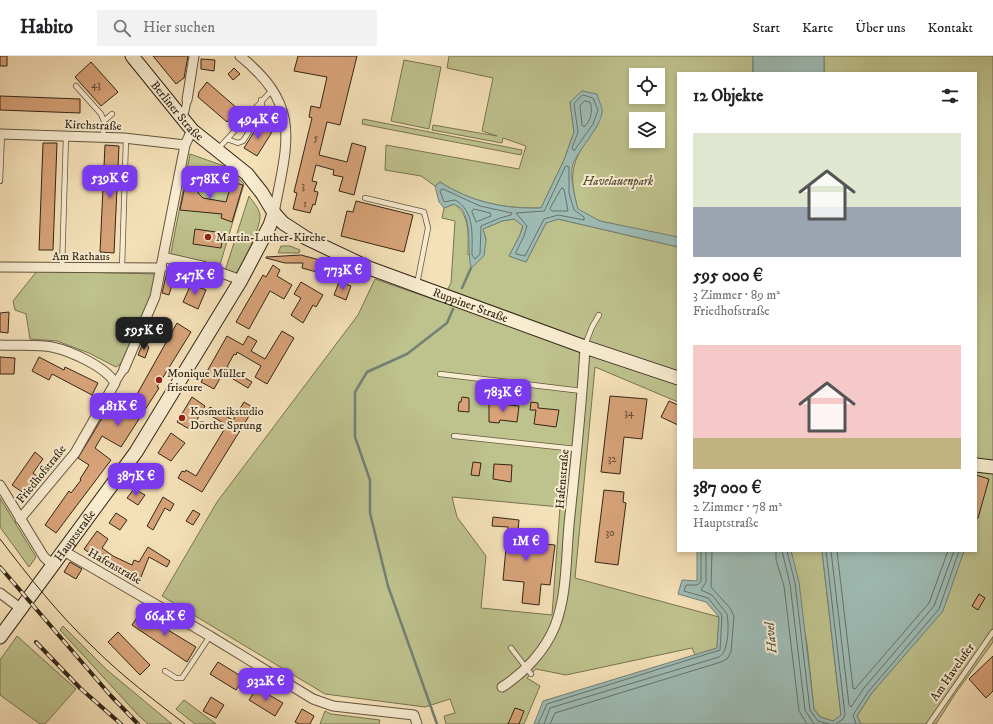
<!DOCTYPE html>
<html lang="de">
<head>
<meta charset="utf-8">
<style>
  body { margin:0; font-family:"IM FELL DW Pica",serif; background:#f2f2f2; color:#202124; height:100vh; display:flex; flex-direction:column; font-size:15px; white-space:nowrap }
  * { box-sizing:border-box; margin:0 }
  p { font-size:13px; color:#757577 }
  .icon { flex:none; width:22px; height:22px; fill:none; stroke:currentColor; stroke-width:2; stroke-linecap:round; stroke-linejoin:round }
  .map { position:relative; flex:1; overflow:hidden }
  .sheet { position:absolute; left:677px; top:16px; width:300px; height:480px; display:flex; flex-direction:column; background:#fff; border-radius:0px; box-shadow:0 2px 6px #0003 }
  .sheet>* { flex:none }
  .buttons { position:absolute; left:629px; top:12px; display:grid; gap:8px }
  .buttons a { display:grid; place-items:center; width:36px; height:36px; border-radius:0px; background:#fff; box-shadow:0 2px 6px #0003; font-size:20px }
  .price { position:absolute; translate:-50% -34px; padding:0 9px; border-radius:8px; background:#7c3aed; color:#fff; font-size:13px; line-height:26px; filter:drop-shadow(0 1px 2px #0008) }
  .price::after { content:''; position:absolute; left:50%; top:24px; width:12px; height:9px; margin-left:-6px; background:inherit; clip-path:polygon(0 0,100% 0,50% 100%) }
  .price.selected { background:#222; color:#fff }
  ul { padding:0; list-style:none }
  li { display:grid; align-content:center; gap:8px; height:212px; padding:0 16px }
  li span { display:grid; place-items:center; height:124px; border-radius:0px; color:#555 }
  li>.icon { margin-inline-start:auto }
  span .icon { width:72px; height:72px; fill:#fffc; stroke-width:1 }
  li b { font-size:17px }
  h2 { display:flex; justify-content:space-between; align-items:center; height:48px; padding:0 16px; font-size:17px }
  header { display:flex; align-items:center; gap:24px; box-sizing:border-box; height:56px; padding:0 20px; background:#fff; border-bottom:1px solid #e0e0e0 }
  header strong { font-size:19px }
  nav { display:flex; gap:22px; margin-inline-start:auto; font-size:14px }
  .search { width:280px; height:36px; background:#f2f2f2; display:flex; align-items:center; gap:10px; box-sizing:border-box; padding:0 14px; border-radius:0px; color:#757577; font-size:15px }
  .map>svg:first-child { display:block }
</style>
</head>
<body>
<header>
<strong>Habito</strong>
<div class="search"><svg class="icon" aria-label="search" viewBox="0 0 24 24"><circle cx="10" cy="10" r="6"/><path d="M15 15l6 6"/></svg>Hier suchen</div>
<nav><a>Start</a><a>Karte</a><a>Über uns</a><a>Kontakt</a></nav>
</header>
<div class="map">
<svg width="993" height="668" viewBox="0 0 993 668">
  <rect width="100%" height="100%" fill="#f5e1b8"/>
  <filter id="stains"><feTurbulence type="fractalNoise" baseFrequency=".005" numOctaves="4"/><feColorMatrix values="0 0 0 0 .2 0 0 0 0 .09 0 0 0 0 .02 0 0 0 .5 -.17"/></filter>
  <radialGradient id="worn" r=".72"><stop offset=".6" stop-color="#630" stop-opacity="0"/><stop offset="1" stop-color="#630" stop-opacity=".3"/></radialGradient>
  <path fill="#bec28d" stroke="#787452" fill-rule="evenodd" d="M449,0H753V17H678V181H673L600,165L578,154C567,113 573,103 597,70L570,46L574,76L564,104L541,152C504,153 471,146 440,126L435,130L421,120L385,114L386,89L519,113L526,90L503,82L502,87L432,74L433,69L497,80L482,75L493,22L447,12ZM636,19H658V41H636ZM636,63H658V85H636Z
    M824,0H993V586L955,638L936,668H861L857,660L871,638L942,555L964,495H976V17H824Z
    M404,4L441,11L429,73L391,65Z
    M363,63L522,94L521,99L362,68Z
    M190,98L227,111L244,128L217,219L169,207Z
    M249,140C253,146 259,152 260,159C261,172 243,206 237,218L225,215Z
    M454,148C471,159 468,181 468,199L486,184L483,173L502,165L514,163L523,169L520,179L509,200L526,206L546,167L558,163L678,191V346L595,311L575,522L719,561L717,592L695,599L692,592L566,619L536,613L527,622L540,630L524,668H446L444,660L455,657L450,643L425,651L325,638L162,540L217,446L358,259L375,223L441,246L451,227L455,165L442,162L444,152ZM452,441L560,451L552,559L481,552L486,500L457,461Z
    M281,190H290L300,194L299,197H278Z
    M37,215L157,218L145,261L125,305L116,311L89,297L57,285L30,283L26,258L15,254L13,245Z
    M0,442L36,501L29,511L0,471Z
    M791,495H822L841,660L833,665L820,661L814,653L807,589Z
    M63,570L107,614L172,668H148L138,659L60,574Z
    M17,580L76,633L45,668H40L0,639V604Z
    M184,644L216,668H195L176,653Z
    M325,655L331,658L380,664L379,668H320Z"/>
  <path fill="#9ebcb6" stroke="#738077" d="M753,0H824V17H753Z
    M582,35L597,38C598,43 601,48 602,53C604,68 579,92 573,108C569,119 575,142 578,153L600,165L678,181V191L558,163L546,167L526,206L509,200L520,179L523,170L514,163L502,165L483,173L486,184L484,200L471,212C467,195 472,167 462,153C460,151 456,150 454,148L444,152L439,146L435,130L440,126C471,146 504,153 541,152L564,104L574,76L570,46Z
    M697,495H791L799,526L814,653L820,661L833,665L841,659L822,495H964L943,555L871,638L857,660L861,668H534L543,645L717,592L719,561L706,546L678,538L682,524L697,525Z"/>
  <g fill="none" stroke-linecap="round" stroke-linejoin="round">
    <path stroke="#687167" stroke-width="1" d="M583,39L593,42L598,54L593,68L574,95L572,92L578,76L574,48Z
      M585,45L590,46C593,55 591,65 584,71L582,69L580,50Z
      M566,110L569,111V137L574,154L584,161V164L558,159L544,163L525,200L516,198V196L524,180L527,170L516,157L544,155Z
      M562,132L564,133L568,155H552L550,153Z
      M443,133L480,150L512,157L511,159L500,162L481,170L480,198L475,203L472,199C472,179 475,155 455,144L444,146L440,135Z
      M474,153L490,157L491,160L476,166L472,156Z
      M776,495V504L784,530L799,655L807,668
      M782,495L790,528L805,654L814,668
      M787,495L795,527L810,654L818,665L829,668
      M826,495L845,659L843,663L836,668
      M831,495L849,649L851,651L864,632L934,550L954,495
      M837,495L853,632L855,633L929,547L948,495
      M538,668L547,648L720,594L722,559L708,542L684,535L686,529H697L701,526V495
      M544,668L550,652L719,601C729,596 729,568 727,558L712,539L701,534L706,526V495
      M550,668L555,657L721,606L727,603L731,596L734,560L730,552L711,531L712,495
      M856,668L853,659L868,636L939,553L959,495"/>
    <path stroke="#738077" stroke-width="2.5" d="M462,232L471,212
      M437,668L388,530L370,457V424L355,381V336L367,316L407,298L447,267L453,253"/>
  </g>
  <path fill="#d8a379" stroke="#332618" d="M0,0H7V10H0Z
    M153,0H188L184,22L176,28Z
    M298,0H357L340,69L327,66L319,99L347,106L352,87L366,91L354,139L339,135L343,121L333,119L334,114L316,109L312,125L317,126L314,135L318,136L315,149L313,148L310,157L293,153L297,137L294,136L312,62L309,61L311,50L320,52L327,21L294,15Z
    M201,3L215,4L214,15L201,13Z
    M91,6L118,36L101,50L75,21Z
    M234,12L240,18L233,24L228,18Z
    M207,26L238,53L227,66L198,41L199,36Z
    M0,40L80,43V57L0,54Z
    M259,68L272,76L257,100L244,92Z
    M43,87H57L53,194H39Z
    M105,89L119,90L114,197L100,196Z
    M187,121L200,123L198,137L203,142L226,146L232,126L243,129L232,166L221,162L222,158L180,154Z
    M356,145L413,159L404,196L341,180L347,155L353,156Z
    M195,173L223,177L221,192L193,188Z
    M301,199L331,207L328,219L302,212L303,207H285L266,202V201Z
    M273,209L280,214L277,220L292,229L284,243L270,235L249,273L236,266L263,219L266,221Z
    M167,216L175,218L169,239L162,237Z
    M301,226L323,239L316,251L313,249L303,267L291,259L301,242L294,238Z
    M339,226L351,230L346,244L334,239Z
    M191,228L206,234L198,253L183,246Z
    M9,256L8,277L0,276V257Z
    M177,267L191,276L157,331L159,332L121,391L102,380L95,392L111,404L56,477L45,469L69,435L71,437L81,424L80,423L89,409L78,402L113,344L127,352L133,341L136,340Z
    M282,275L294,282L267,328L255,321L261,310L237,296L236,299L234,298L227,311L252,326L248,332L223,317L214,333L201,326L227,280L243,289L248,280L257,285L251,295L265,303Z
    M143,287L149,291L145,302L138,299Z
    M0,301L15,302L14,318H0Z
    M39,301L64,314L65,311L98,327L92,339L52,318L49,324L32,315Z
    M610,340L647,343L642,383L624,381L620,418L601,416Z
    M192,341L205,350L191,374L177,366Z
    M462,341L469,342V356L458,355L459,346H461Z
    M669,345L678,349V369L661,361Z
    M244,346L254,352L202,436L178,422L182,415L185,416L186,414L196,420L227,369L206,357L210,351L233,364Z
    M531,346L538,347V352L559,354L556,371L534,368L536,354H530Z
    M489,347L519,350L517,366L500,364L499,367L489,366Z
    M171,377L185,387L171,405L158,397Z
    M35,396L43,403L33,417L37,420L25,438L12,429Z
    M473,406L481,407L479,420L471,419Z
    M494,408L512,409L511,426L493,423Z
    M150,411L161,419L154,429L143,420Z
    M976,419L989,423L978,462H976Z
    M134,433L145,439L138,449L127,442Z
    M604,434L624,436L623,446L626,447L618,509L595,506Z
    M163,441L174,448L170,455L165,452L153,474L147,470Z
    M193,454L200,458L193,469L186,465Z
    M116,457L127,464L120,474L109,467Z
    M493,461L519,464L517,485L555,489L550,529L541,528L539,549L522,547L524,526L503,524L508,471L492,470Z
    M97,475L108,483L102,492L113,500L132,509L134,504L139,506L148,491L170,505L167,511L149,501L139,526L108,511L84,493Z
    M70,506L82,513L76,523L64,516Z
    M979,538L985,542L978,554L972,550Z
    M140,557L196,591L187,606L132,569Z
    M118,576L150,609L140,619L108,586Z
    M993,600V635L986,642L969,623Z
    M218,606L244,622L236,634L210,618Z
    M257,632L283,647L275,660L249,644Z
    M211,641L224,649L216,662L203,655Z
    M515,652L524,655L519,668H508Z
    M302,653L314,660L310,668H299L295,666Z"/>
  <g fill="none" stroke-linecap="round" stroke-linejoin="round">
    <defs>
      <path id="service" d="M76,30L101,58L104,65
        M103,81L104,65L112,58
        M227,83L238,87L243,85L263,54L261,44
        M218,93L272,34
        M180,113L207,119L208,132
        M0,125L2,78
        M365,142L424,156L428,172L417,228
        M62,212L66,80
        M122,212L126,82
        M585,289L592,271L599,259
        M440,318L582,335
        M454,380L576,393
        M511,592L531,618
        M165,615L176,622H182L210,580
        M929,668L993,576"/>
      <path id="pedestrian" d="M185,55L187,44
        M115,327L124,313"/>
      <path id="minor" d="M240,0C303,51 287,87 274,157
        M187,44L194,0
        M0,78L124,82L185,89
        M163,201L202,210L241,224
        M0,211L162,212
        M0,289C16,290 38,288 52,291C71,295 106,311 115,327L75,397L20,463
        M124,313L155,241L185,89L192,74
        M0,429L44,501L52,508
        M62,494L210,580L313,643L333,650L414,659L417,668
        M0,537L20,552
        M502,631C524,617 545,595 555,570C567,539 566,502 569,469C575,409 582,350 585,291"/>
      <g id="secondary">
        <path id="s1" d="M132,0L192,74L247,118L262,137L274,157L283,167L306,182L369,212L585,291L678,322"/>
        <path d="M976,409L993,411"/>
        <path id="s2" d="M0,581L136,396L241,224L270,169L274,157"/>
      </g>
    </defs>
    <use href="#service" stroke="#645540" stroke-width="6"/>
    <use href="#pedestrian" stroke="#645540" stroke-width="9"/>
    <use href="#minor" stroke="#645540" stroke-width="11"/>
    <use href="#secondary" stroke="#332618" stroke-width="15"/>
    <use href="#service" stroke="#f8ecd1" stroke-width="4.5"/>
    <use href="#pedestrian" stroke="#f8ecd1" stroke-width="7"/>
    <use href="#minor" stroke="#f8ecd1" stroke-width="9"/>
    <use href="#secondary" stroke="#f8ecd1" stroke-width="13"/>
    <path stroke="#332618" stroke-width="1" d="M0,483C29,521 59,559 94,592C122,620 154,644 185,668"/>
    <defs>
      <path id="rail" d="M0,511L111,640L138,668
        M36,586L80,632L121,668"/>
    </defs>
    <use href="#rail" stroke="#332618" stroke-width="4"/>
    <use href="#rail" stroke="#f8ecd1" stroke-width="2.5" stroke-dasharray="8" stroke-linecap="butt"/>
  </g>
  <g fill="#8f2418" stroke="#f8ecd1" stroke-width="1.5">
    <circle cx="208" cy="181" r="4"/>
    <circle cx="159" cy="324" r="4"/>
    <circle cx="182" cy="362" r="4"/>
  </g>
  <g text-anchor="middle" stroke-width="4" stroke-linejoin="round" paint-order="stroke">
    <g font-size="10" fill="#5c4530">
      <text x="96" y="32">43</text>
      <text x="316" y="85">5</text>
      <text x="303" y="133">3</text>
      <text x="305" y="151">1</text>
      <text x="629" y="360">34</text>
      <text x="612" y="406">32</text>
      <text x="610" y="480">30</text>
    </g>
    <g font-size="12" fill="#332618" stroke="#f8ecd1">
      <text dy="4" stroke="none"><textPath href="#s1" startOffset="71">Berliner Straße</textPath></text>
      <text transform="translate(93 69) rotate(2)" y="4">Kirchstraße</text>
      <text x="81" y="204">Am Rathaus</text>
      <text dy="4" stroke="none"><textPath href="#s1" startOffset="432">Ruppiner Straße</textPath></text>
      <text transform="translate(41 418) rotate(-51)" y="4">Friedhofstraße</text>
      <text transform="translate(562 423) rotate(-85)" y="4">Hafenstraße</text>
      <text dy="4" stroke="none"><textPath href="#s2" startOffset="126">Hauptstraße</textPath></text>
      <text transform="translate(115 510) rotate(30)" y="4">Hafenstraße</text>
      <text transform="translate(952 616) rotate(-55)" y="4">Am Havelufer</text>
    </g>
    <g font-size="12" font-style="italic" fill="#564d35" stroke="#f8ecd1">
      <text x="618" y="129">Havelauenpark</text>
    </g>
    <g font-size="12" fill="#332618" stroke="#f8ecd1" text-anchor="start">
      <text x="216" y="185">Martin-Luther-Kirche</text>
      <text x="167" y="321">Monique Müller<tspan x="167" dy="14">friseure</tspan></text>
      <text x="190" y="359">Kosmetikstudio<tspan x="190" dy="14">Dörthe Sprung</tspan></text>
    </g>
    <g font-size="13" font-style="italic" fill="#535347" stroke="#f8ecd1">
      <text transform="translate(770 582) rotate(-96)" y="5">Havel</text>
    </g>
  </g>
  <rect width="100%" height="100%" filter="url(#stains)"/>
  <rect width="100%" height="100%" fill="url(#worn)"/>
</svg>
<div class="buttons">
<a><svg class="icon" aria-label="locate" viewBox="0 0 24 24"><circle cx="12" cy="12" r="6"/><path d="M12 2v4M12 18v4M2 12h4M18 12h4"/></svg></a>
<a><svg class="icon" aria-label="layers" viewBox="0 0 24 24"><path d="M12 4l9 5-9 5-9-5zM3 14l9 5 9-5"/></svg></a>
</div>
<b class="price" style="left:258px;top:84px">494K €</b>
<b class="price" style="left:110px;top:143px">539K €</b>
<b class="price" style="left:210px;top:144px">578K €</b>
<b class="price" style="left:343px;top:235px">773K €</b>
<b class="price" style="left:195px;top:240px">547K €</b>
<b class="price selected" style="left:144px;top:295px">595K €</b>
<b class="price" style="left:503px;top:357px">783K €</b>
<b class="price" style="left:118px;top:371px">481K €</b>
<b class="price" style="left:136px;top:441px">387K €</b>
<b class="price" style="left:526px;top:506px">1M €</b>
<b class="price" style="left:165px;top:581px">664K €</b>
<b class="price" style="left:266px;top:646px">932K €</b>
<section class="sheet">
<h2>12 Objekte<svg class="icon" aria-label="filters" viewBox="0 0 24 24"><path d="M4 7h16M4 17h16"/><circle cx="9" cy="7" r="2"/><circle cx="15" cy="17" r="2"/></svg></h2>
<ul>
<li><span style="background:linear-gradient(#dfe7d0 60%,#9aa5b1 0)"><svg class="icon" aria-label="home" viewBox="0 0 24 24"><path d="M3 11l9-7 9 7M6 9v11h12V9"/></svg></span><div><b>595 000 €</b><p>3 Zimmer · 89 m²</p><p>Friedhofstraße</p></div></li>
<li><span style="background:linear-gradient(#f6c9c9 75%,#c2b280 0)"><svg class="icon" aria-label="home" viewBox="0 0 24 24"><path d="M3 11l9-7 9 7M6 9v11h12V9"/></svg></span><div><b>387 000 €</b><p>2 Zimmer · 78 m²</p><p>Hauptstraße</p></div></li>
</ul>
</section>
</div>
</body>
</html>
